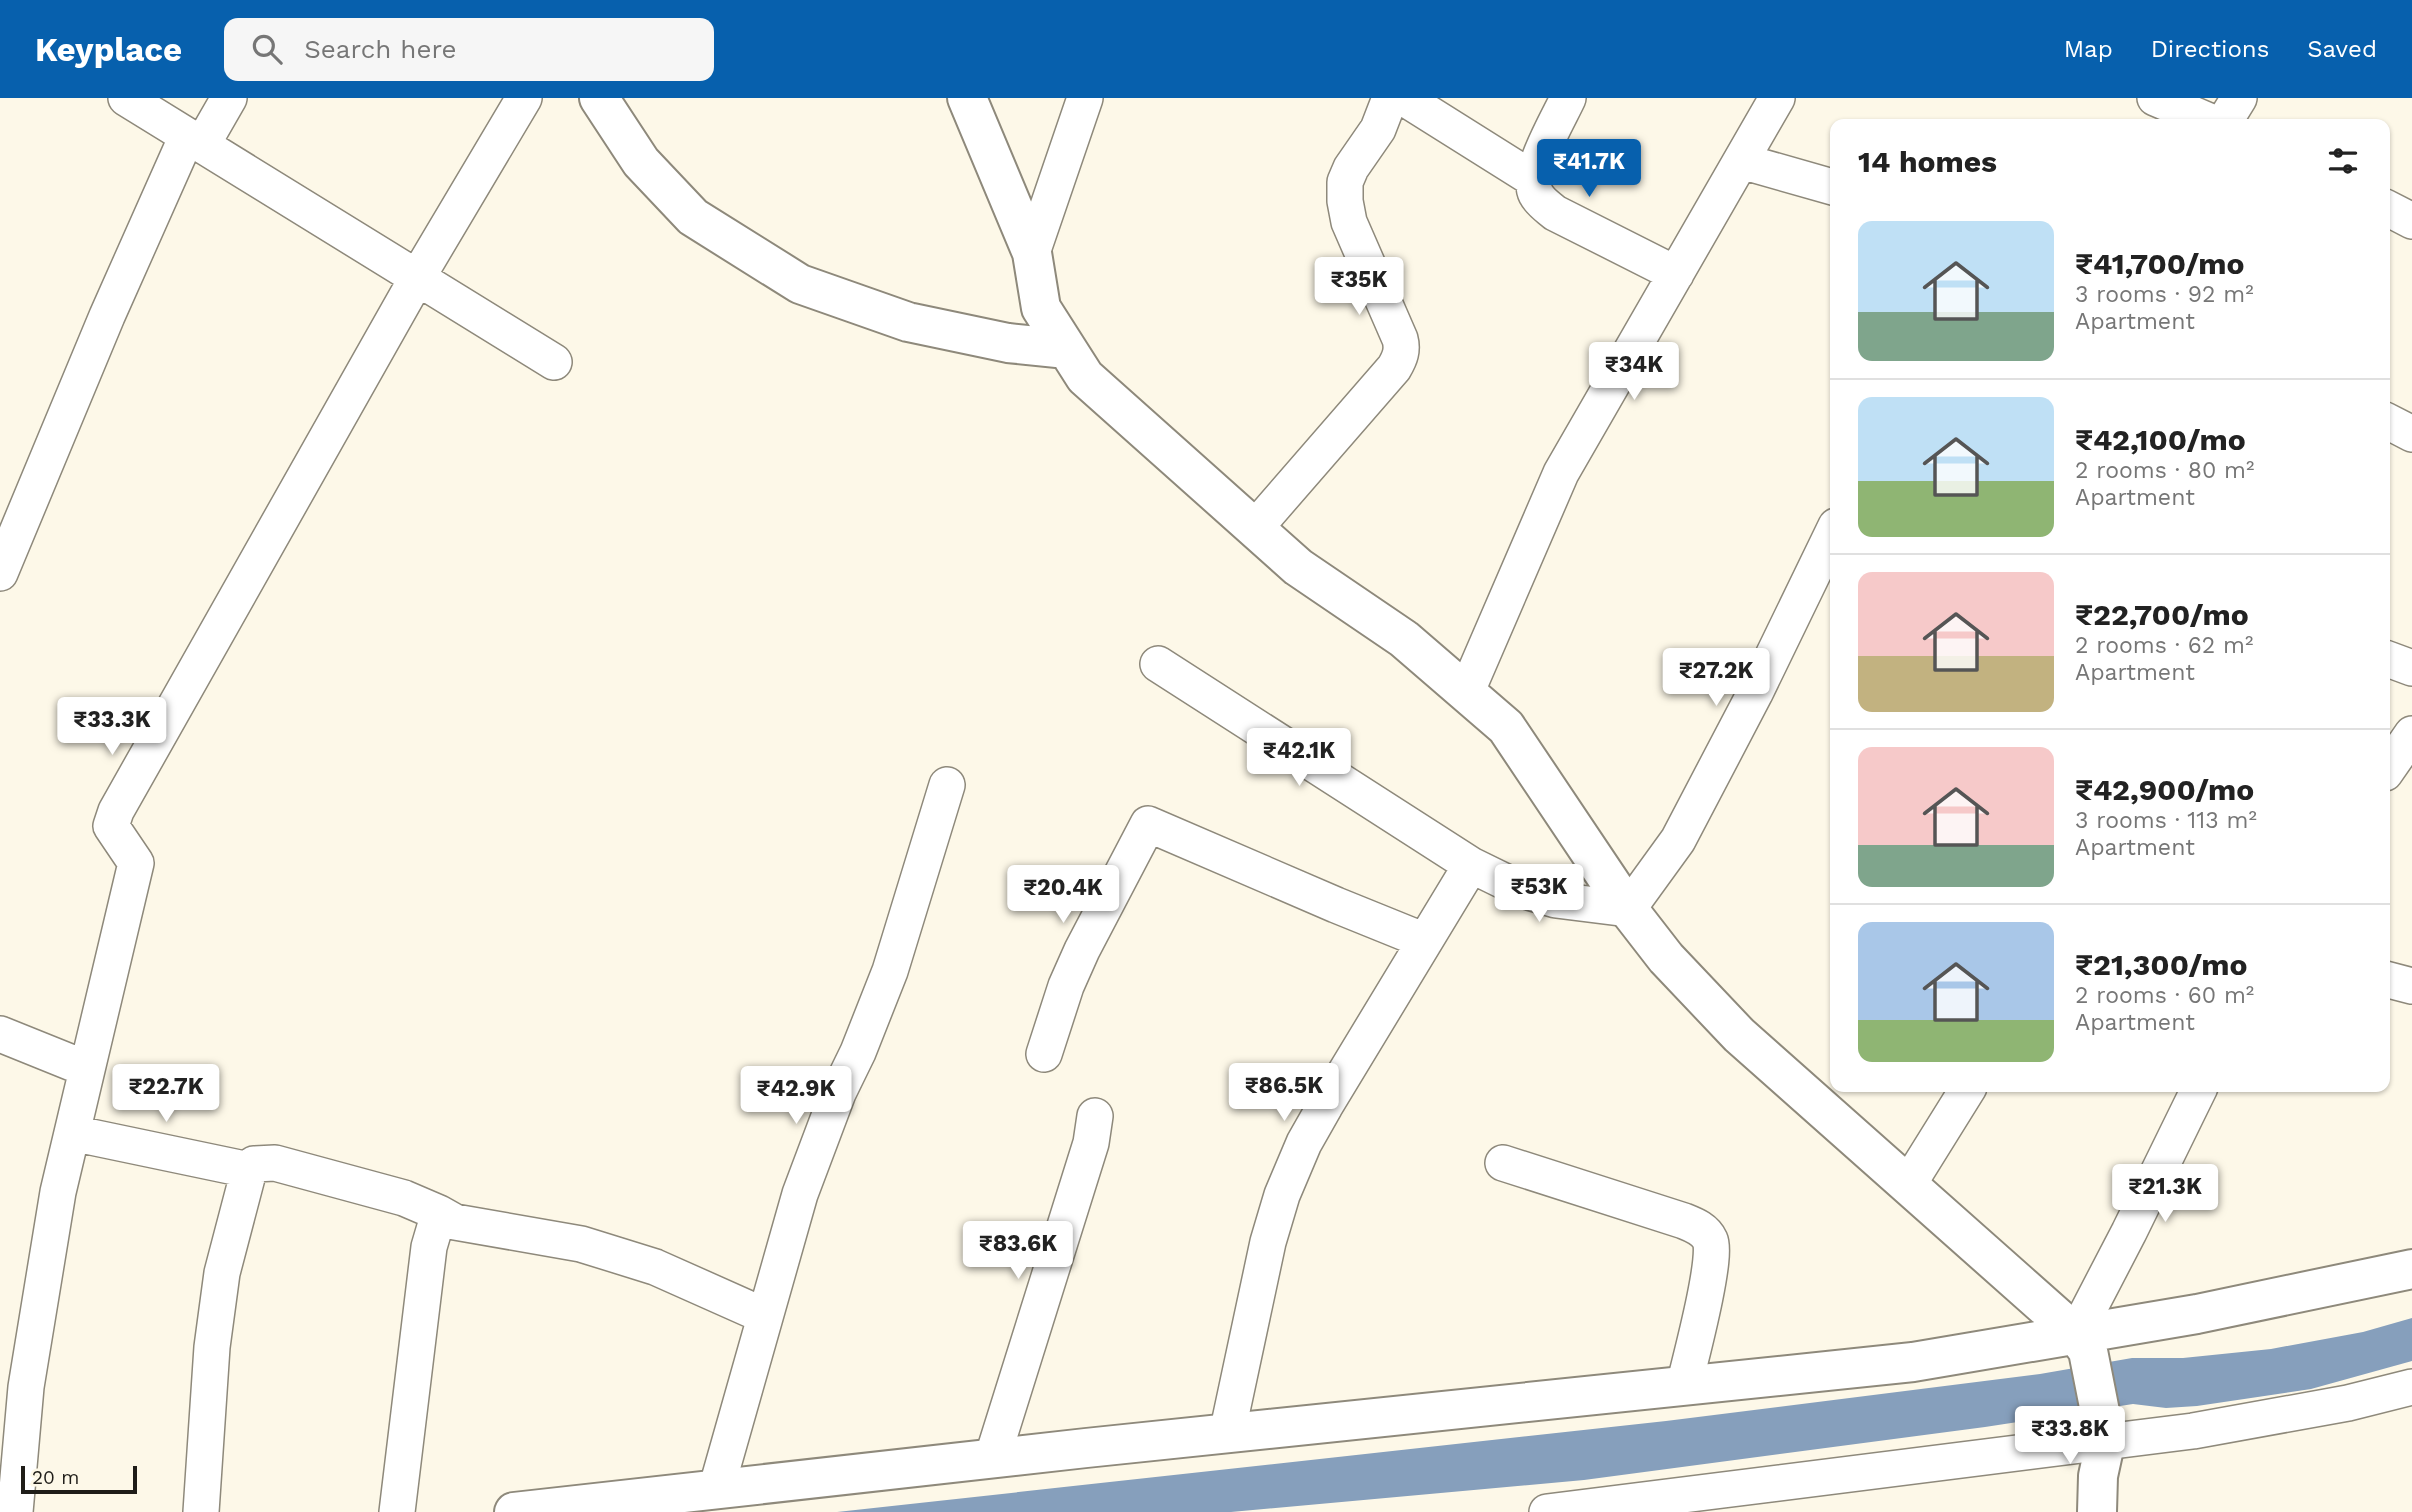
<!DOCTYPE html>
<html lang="en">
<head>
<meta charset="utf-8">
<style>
  body { margin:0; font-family:"Work Sans",sans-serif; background:#f6f6f6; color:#222; height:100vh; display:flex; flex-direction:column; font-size:26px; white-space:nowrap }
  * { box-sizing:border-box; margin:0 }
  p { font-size:23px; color:#767676 }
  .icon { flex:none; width:38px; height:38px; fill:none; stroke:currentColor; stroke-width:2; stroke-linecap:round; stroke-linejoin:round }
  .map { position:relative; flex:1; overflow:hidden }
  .sheet { position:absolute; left:1830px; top:21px; width:560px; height:973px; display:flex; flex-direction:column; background:#fff; border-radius:14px; box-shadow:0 2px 5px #0004 }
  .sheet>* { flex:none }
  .scale { position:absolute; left:21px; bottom:18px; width:116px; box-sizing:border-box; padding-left:7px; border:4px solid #1f1d18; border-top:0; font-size:19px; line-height:24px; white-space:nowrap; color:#1f1d18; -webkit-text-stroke:5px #fdf8e8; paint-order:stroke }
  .price { position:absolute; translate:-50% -60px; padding:0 16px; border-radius:7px; background:#fff; color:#222; font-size:23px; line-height:46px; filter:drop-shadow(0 2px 4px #0008) }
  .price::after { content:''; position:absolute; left:50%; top:42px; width:21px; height:16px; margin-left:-10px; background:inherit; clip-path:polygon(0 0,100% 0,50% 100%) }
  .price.on { background:#0760ad; color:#fff }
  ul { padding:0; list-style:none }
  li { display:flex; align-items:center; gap:21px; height:175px; padding:0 28px }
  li+li { border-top:2px solid #e0e0e0 }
  li span { display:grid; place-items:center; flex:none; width:196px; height:140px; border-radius:14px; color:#555 }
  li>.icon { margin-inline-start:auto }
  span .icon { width:84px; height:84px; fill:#fffc; stroke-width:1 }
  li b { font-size:30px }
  h2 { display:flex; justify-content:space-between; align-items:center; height:84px; padding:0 28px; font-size:30px }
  header { display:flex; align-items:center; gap:42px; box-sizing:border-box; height:98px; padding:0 35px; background:#0760ad; color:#fff }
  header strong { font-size:33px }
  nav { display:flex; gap:38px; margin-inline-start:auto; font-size:24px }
  .search { width:490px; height:63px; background:#f6f6f6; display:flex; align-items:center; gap:18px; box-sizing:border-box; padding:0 24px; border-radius:14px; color:#767676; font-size:26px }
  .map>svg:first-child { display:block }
</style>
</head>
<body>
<header>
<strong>Keyplace</strong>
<div class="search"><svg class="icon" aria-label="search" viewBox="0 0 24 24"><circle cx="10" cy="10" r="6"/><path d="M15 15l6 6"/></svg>Search here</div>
<nav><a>Map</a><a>Directions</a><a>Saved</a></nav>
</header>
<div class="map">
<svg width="2412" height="1414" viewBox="0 0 2412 1414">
  <rect width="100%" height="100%" fill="#fdf8e8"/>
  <path fill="#869fbc" d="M2412,1220V1263L2311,1291L2197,1308L2166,1310L2133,1306L1985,1329L1584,1382L1231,1414H837L1666,1323L2040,1276L2132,1260H2183L2271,1251L2363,1234Z"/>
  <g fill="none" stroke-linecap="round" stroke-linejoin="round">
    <defs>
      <path id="street" d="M126,0L554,264
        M1404,0L1533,81
        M1568,0C1559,20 1525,76 1536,96C1540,104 1548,109 1555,115L1676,176
        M2155,0L2216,26
        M2223,26L2239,0
        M202,47L229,0
        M1741,63L1836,90
        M2385,109L2412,123
        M1032,155L1085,0
        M2385,322L2412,336
        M1255,430L1394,270C1400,260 1403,252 1400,241L1349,124L1345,103V84L1351,70L1378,31L1390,0
        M0,475L107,218L187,38
        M2385,560L2412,570
        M1158,566L1471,767L1522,792L1556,802L1628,811L1678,742L1755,595L1836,428
        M1466,595L1561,375L1777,0
        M2385,675L2412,636
        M2385,881L2412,888
        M0,936L87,971
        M1044,956L1066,888L1082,852L1148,726L1336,807L1425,843
        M72,1035L249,1072
        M1503,1065L1684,1123C1694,1127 1705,1131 1710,1142C1718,1159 1690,1263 1684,1288
        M1908,1087L1969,989
        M2076,1236L2129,1134L2200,989
        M1227,1336L1268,1144L1282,1097L1304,1045L1325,1008L1471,767
        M992,1361L1091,1045L1095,1018
        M716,1392L800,1096L838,995L858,954L890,873L947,687
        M15,1414L26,1289L58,1094L136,765L111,728L116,713L417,180L524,0
        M201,1414L212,1249L222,1175L249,1072L254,1066L275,1065L404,1100L439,1115
        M397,1414L429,1149L439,1115L455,1124L581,1146L655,1169L765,1218
        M1547,1414L2193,1333L2348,1305L2412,1289"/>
      <path id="secondary" d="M599,0L641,64L693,119L800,186L908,224L1008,245L1067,251
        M967,0L1032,155L1041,210L1085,279L1298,469L1404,541L1506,629L1628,811L1666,860L1739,937L2076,1236L2088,1253L2102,1324L2103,1355L2098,1378L2097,1414
        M514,1414L1086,1350L1913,1264L2197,1216L2412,1171"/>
    </defs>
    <use href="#street" stroke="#8e897b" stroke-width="38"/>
    <use href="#secondary" stroke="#8e897b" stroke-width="42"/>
    <use href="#street" stroke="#fff" stroke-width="35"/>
    <use href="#secondary" stroke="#fff" stroke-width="38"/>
  </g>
</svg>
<div class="scale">20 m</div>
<b class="price on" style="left:1589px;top:101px">₹41.7K</b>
<b class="price" style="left:1359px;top:219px">₹35K</b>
<b class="price" style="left:1634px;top:304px">₹34K</b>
<b class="price" style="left:1716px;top:610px">₹27.2K</b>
<b class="price" style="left:112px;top:659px">₹33.3K</b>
<b class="price" style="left:1299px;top:690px">₹42.1K</b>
<b class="price" style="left:1539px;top:826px">₹53K</b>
<b class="price" style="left:1063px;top:827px">₹20.4K</b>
<b class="price" style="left:1284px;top:1025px">₹86.5K</b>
<b class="price" style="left:166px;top:1026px">₹22.7K</b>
<b class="price" style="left:796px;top:1028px">₹42.9K</b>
<b class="price" style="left:2165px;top:1126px">₹21.3K</b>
<b class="price" style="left:1018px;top:1183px">₹83.6K</b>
<b class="price" style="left:2070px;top:1368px">₹33.8K</b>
<section class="sheet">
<h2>14 homes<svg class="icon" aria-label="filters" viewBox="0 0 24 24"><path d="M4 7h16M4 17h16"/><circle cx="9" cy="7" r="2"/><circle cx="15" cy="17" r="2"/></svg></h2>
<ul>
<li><span style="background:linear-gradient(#bfe0f5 65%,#7fa58c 0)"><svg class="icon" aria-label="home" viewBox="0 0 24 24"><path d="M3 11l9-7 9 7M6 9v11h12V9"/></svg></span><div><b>₹41,700/mo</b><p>3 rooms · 92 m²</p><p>Apartment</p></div></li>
<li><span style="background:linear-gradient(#bfe0f5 60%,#8fb573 0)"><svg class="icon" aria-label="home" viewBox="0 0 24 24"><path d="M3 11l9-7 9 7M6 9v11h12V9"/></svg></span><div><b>₹42,100/mo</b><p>2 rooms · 80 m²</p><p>Apartment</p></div></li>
<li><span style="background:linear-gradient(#f6c9c9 60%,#c2b280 0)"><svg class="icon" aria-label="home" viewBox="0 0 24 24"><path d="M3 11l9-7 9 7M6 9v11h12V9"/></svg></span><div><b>₹22,700/mo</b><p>2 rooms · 62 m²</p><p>Apartment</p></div></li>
<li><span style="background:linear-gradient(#f6c9c9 70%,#7fa58c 0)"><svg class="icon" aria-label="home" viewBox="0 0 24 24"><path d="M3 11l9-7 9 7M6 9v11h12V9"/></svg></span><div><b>₹42,900/mo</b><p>3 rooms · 113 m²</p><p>Apartment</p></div></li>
<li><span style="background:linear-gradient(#a9c7e8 70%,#8fb573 0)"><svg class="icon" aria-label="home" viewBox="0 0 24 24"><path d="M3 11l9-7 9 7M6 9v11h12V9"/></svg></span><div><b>₹21,300/mo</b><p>2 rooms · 60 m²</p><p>Apartment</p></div></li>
</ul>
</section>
</div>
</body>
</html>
